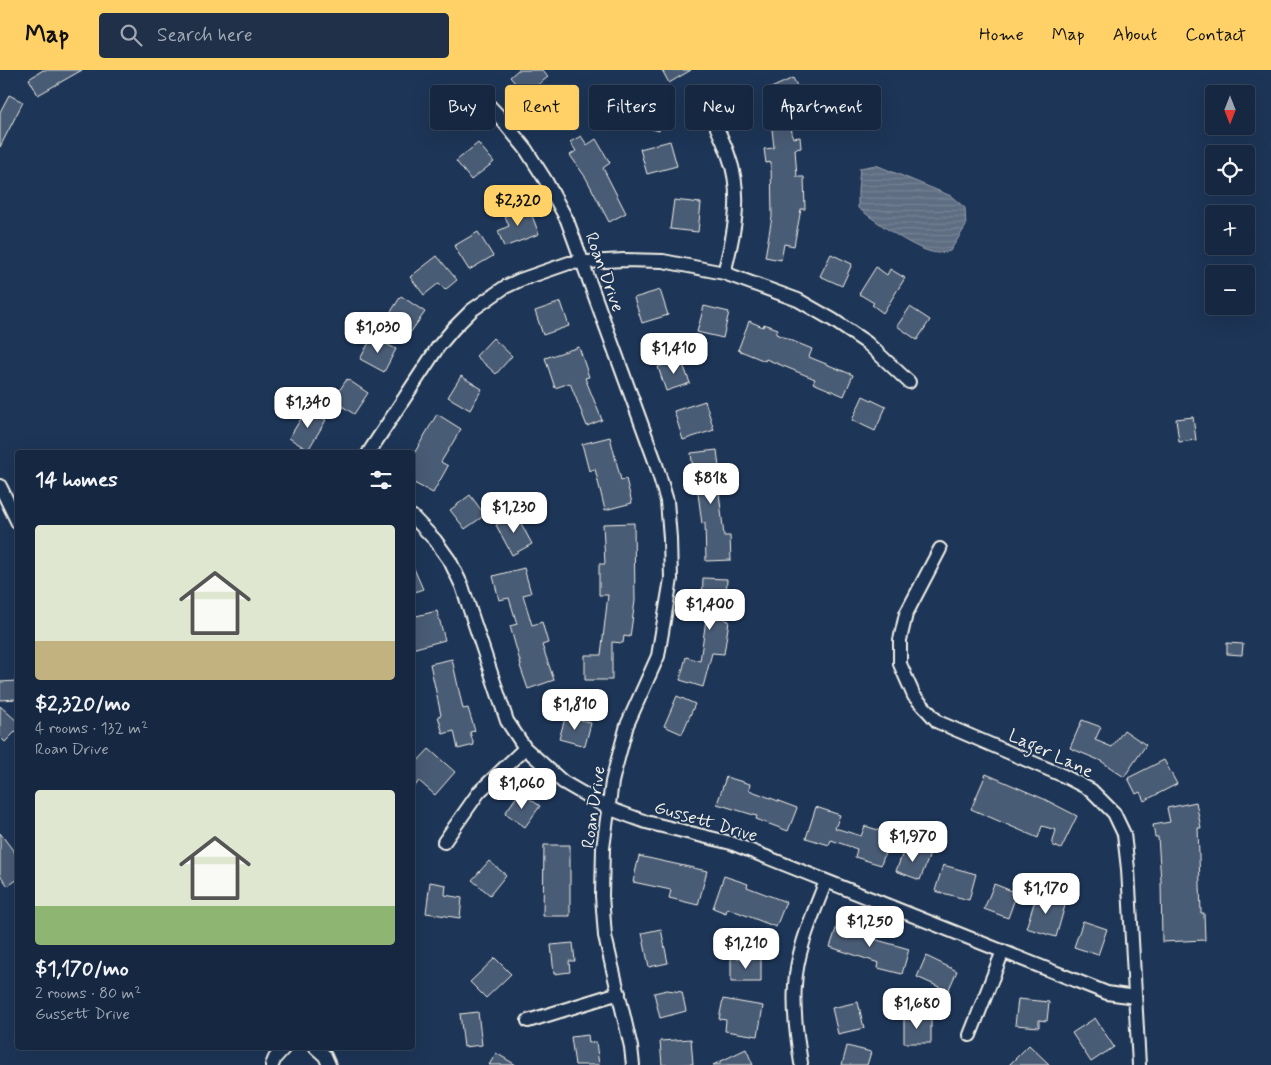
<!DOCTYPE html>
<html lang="en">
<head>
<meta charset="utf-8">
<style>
  body { margin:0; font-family:Mynerve,sans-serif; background:#1f3048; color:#f1f3f6; height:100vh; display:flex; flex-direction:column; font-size:19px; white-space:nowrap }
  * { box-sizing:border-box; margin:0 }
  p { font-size:16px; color:#9ea6b1 }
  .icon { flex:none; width:28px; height:28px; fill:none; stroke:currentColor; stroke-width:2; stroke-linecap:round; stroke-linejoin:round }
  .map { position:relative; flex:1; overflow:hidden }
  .details { position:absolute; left:15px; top:380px; width:400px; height:600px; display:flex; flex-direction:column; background:#162841; border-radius:5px; box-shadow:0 5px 20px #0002,0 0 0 1px #35445a }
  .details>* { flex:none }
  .banner { position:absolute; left:430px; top:15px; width:475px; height:45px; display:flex; gap:10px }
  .needle { width:32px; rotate:180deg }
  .buttons { position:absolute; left:1205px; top:15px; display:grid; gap:10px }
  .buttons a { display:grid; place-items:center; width:50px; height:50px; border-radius:5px; background:#162841; box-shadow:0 5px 20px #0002,0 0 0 1px #35445a; font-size:25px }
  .price { position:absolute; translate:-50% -42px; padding:0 11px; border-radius:10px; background:#fff; color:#222; font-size:16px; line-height:32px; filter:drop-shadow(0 1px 2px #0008) }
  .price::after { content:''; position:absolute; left:50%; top:30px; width:15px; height:11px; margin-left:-8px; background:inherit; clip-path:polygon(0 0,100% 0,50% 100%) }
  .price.active { background:#ffd166; color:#111 }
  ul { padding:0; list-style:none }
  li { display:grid; align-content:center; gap:10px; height:265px; padding:0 20px }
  li span { display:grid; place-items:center; height:155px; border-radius:5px; color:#555 }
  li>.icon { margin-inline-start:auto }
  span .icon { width:90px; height:90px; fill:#fffc; stroke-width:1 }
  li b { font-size:21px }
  h2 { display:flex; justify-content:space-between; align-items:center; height:60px; padding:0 20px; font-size:21px }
  .tag { padding:0 18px; border-radius:5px; background:#162841; box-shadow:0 5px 20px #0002,0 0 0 1px #35445a; font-size:18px; line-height:45px }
  .tag.active { background:#ffd166; color:#111 }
  header { display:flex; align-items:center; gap:30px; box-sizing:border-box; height:70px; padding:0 25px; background:#ffd166; color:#111 }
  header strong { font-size:24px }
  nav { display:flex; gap:28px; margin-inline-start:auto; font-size:18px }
  .search { width:350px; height:45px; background:#1f3048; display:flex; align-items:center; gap:12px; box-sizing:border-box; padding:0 18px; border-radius:5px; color:#9ea6b1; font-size:19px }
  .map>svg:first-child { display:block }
</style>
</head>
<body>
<header>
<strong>Map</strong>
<div class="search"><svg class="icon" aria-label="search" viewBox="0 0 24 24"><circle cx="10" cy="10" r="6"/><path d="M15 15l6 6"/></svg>Search here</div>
<nav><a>Home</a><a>Map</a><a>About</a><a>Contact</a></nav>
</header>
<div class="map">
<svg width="1271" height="995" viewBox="0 0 1271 995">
  <defs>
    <pattern id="water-rules" width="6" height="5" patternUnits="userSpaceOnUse" patternTransform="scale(1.25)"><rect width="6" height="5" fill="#5e6d82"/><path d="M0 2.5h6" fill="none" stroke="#768294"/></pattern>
  </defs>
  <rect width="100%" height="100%" fill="#1d3557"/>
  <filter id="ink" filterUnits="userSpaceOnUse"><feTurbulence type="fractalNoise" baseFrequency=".02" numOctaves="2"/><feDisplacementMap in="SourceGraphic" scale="10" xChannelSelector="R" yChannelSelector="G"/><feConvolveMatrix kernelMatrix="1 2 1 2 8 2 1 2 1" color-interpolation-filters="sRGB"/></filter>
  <g filter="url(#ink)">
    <path fill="url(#water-rules)" stroke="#9aa2ab" d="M876,95L951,126L965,138L966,156L950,181C946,182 941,183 938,183C916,182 876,151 858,138V121L860,98Z"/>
    <path fill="#485b74" stroke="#f4f1e8" d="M43,0H82L38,25L29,9Z
      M518,0H542L548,7L525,25L510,7Z
      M662,0H691L669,13Z
      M793,8L804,30L780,41L769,19Z
      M655,21L670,26L659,61L636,54L643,32L651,35Z
      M9,25L23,32L0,77V42Z
      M559,25L573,46L553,60L539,40Z
      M791,57L793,68L800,67L801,78L795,79L797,107H804L805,139H801L794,176L784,174L781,190L765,187L772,147L771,92L766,93L764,79L774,78L772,59Z
      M581,66L587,75L596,69L610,93L603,98L626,143L609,152L586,108L570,85L576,81L570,72Z
      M670,71L677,96L647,104L640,79Z
      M478,73L494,92L471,110L456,91Z
      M674,130L701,133L698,162L670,159Z
      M528,135L539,164L504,177L498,161L509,156L504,144Z
      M478,162L493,186L469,200L454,176Z
      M831,184L852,194L842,216L820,206Z
      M437,186L457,210L445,220L439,213L424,225L410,207Z
      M876,197L887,205L890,199L905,208L883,243L872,235L874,233L859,224Z
      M660,220L668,245L642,253L634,228Z
      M401,226L425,242L410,263L387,248Z
      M561,232L569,256L543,265L535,241Z
      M704,236L729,242L723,268L697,262Z
      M910,237L930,250L917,270L897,256Z
      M749,251L763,257L764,254L778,259L776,264L812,279L809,287L853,305L844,326L813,313L815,309L766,289L765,291L738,280Z
      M372,267L396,279L384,302L360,289Z
      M493,268L512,286L496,304L476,286Z
      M579,277L589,307L585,308L602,350L587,356L570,313L555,318L545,288Z
      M681,289L690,313L666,321L658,297Z
      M461,306L482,319L470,340L448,327Z
      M347,309L368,323L354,344L333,330Z
      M863,326L886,337L875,361L852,350Z
      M705,331L714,360L683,370L674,341Z
      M307,339L326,350L308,380L289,368Z
      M437,344L461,359L441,392L448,396L433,423L412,412V387Z
      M1193,347L1196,370L1179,372L1176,349Z
      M610,367L621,410L626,409L632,433L605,440L595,399L589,401L582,374Z
      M717,380L720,405H717L724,466H730L731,490L706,491L705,453L702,454L696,408H694L691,383Z
      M470,425L485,445L465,459L450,440Z
      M516,444L532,474L512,485L496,455Z
      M634,453L635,531L630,567L624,566L623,573L612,572V610H585V585H601L608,525H599V494H605L603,454Z
      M412,494L423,519L412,523Z
      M524,498L531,523L523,525L532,555L542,552L548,573L542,575L554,610L528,619L520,596L521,595L510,556L517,554L509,528L499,530L493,506Z
      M703,508L727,509L725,550L729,551L724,584L712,583L703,617L680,610L686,587L700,591L708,536L702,535Z
      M437,541L445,570L412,579V547Z
      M1227,573L1243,574L1242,585L1227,584Z
      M452,589L463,639L468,638L475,661L470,662L474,675L458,679L454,661L443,664L438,646L441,645L430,594Z
      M18,611V629L0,630V612Z
      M677,626L695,634L682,664L664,656Z
      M0,636L18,652V659L5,672L0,667Z
      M566,645L591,653L585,676L559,669Z
      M1082,650L1101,657L1095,670L1112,677L1124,660L1146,675L1124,707L1101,691L1070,678Z
      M429,679L455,702L435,725L419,711L412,720V697Z
      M1164,690L1177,714L1144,731L1140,722L1136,724L1128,708Z
      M986,704L1044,729L1077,746L1061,779L1052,775L1056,760L1042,756L1038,768L971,739Z
      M726,707L750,714L749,720L797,738L788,761L756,749L757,746L717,734Z
      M520,722L540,736L525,757L505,743Z
      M1196,732L1201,758H1198L1201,843H1204L1205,870L1162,872L1161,811L1158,767H1155L1153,755L1170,752L1167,738Z
      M816,737L840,745L835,758L861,766L865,756L891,764L881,795L855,787L857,779L831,770L829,775L806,768Z
      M0,763L18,787V809L8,816L0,805Z
      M544,775H570V846H543Z
      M906,775L930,784L920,810L896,801Z
      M639,786L707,801L698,835L669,828L671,820L633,812Z
      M489,791L506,805L490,825L472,810Z
      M943,795L976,804L969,830L935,821Z
      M724,806L748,814L747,817L786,832L776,857L727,838L726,843L713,838Z
      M430,812L446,815L445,825L462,828L460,848L426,843Z
      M994,814L1017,823L1008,848L984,839Z
      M1037,824L1066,832L1056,867L1026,858Z
      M1083,851L1107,859L1098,885L1074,877Z
      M838,853L872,864L870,868L909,879L902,904L878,898L879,893L830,877Z
      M661,859L668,893L649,897L642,863Z
      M573,873L575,891H569L570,902L554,904L551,875Z
      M926,886L957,901L948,921L917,907Z
      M495,888L511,904L486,928L470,912Z
      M731,888H761V912H731Z
      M667,920L682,922L686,941L660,948L654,923Z
      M723,929L763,936L758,966L725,961L726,950L719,949Z
      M1018,929L1049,932L1047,951L1039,950V957L1015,955Z
      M858,932L864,958L838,964L832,938Z
      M478,942L482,975L464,977L460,944Z
      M904,947H931V973H904Z
      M1095,948L1114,977L1091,992L1072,963Z
      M588,965L589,973L596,972L599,995H575L571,967Z
      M691,969L693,994L662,995L660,971Z
      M1029,975L1050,995H1009Z
      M847,976L871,982L867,995H842Z
      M746,979L753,995H713Z
      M496,983L516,995H489Z"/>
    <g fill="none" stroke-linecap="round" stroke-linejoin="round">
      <defs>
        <path id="minor" d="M480,26L498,45L525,78L546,111L567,150L655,391L667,431L670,468L671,509L658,586L627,655L616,696L612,712L603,778L602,826L605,866L631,977L633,995
          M717,58C721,67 726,77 729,87C743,125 734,165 724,203
          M369,382L438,277L454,258L472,240L505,217L520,210L569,193L624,190L663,191L724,203L798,230L833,250L867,273L909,312
          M0,416L18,453
          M412,446L435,470L450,491L462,516L507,651L525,678L563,712L608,738L646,752L731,773L1107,923L1135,927
          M940,479L906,544L900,570V594L914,626L938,652L1064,706L1091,720L1114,743L1124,764L1128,799L1139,995
          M444,772L479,722L525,678
          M528,951L619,923
          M970,965L1003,881
          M316,978L325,986L329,995
          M801,993C797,967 793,941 795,915C797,879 813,845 826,811
          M272,995L275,988L284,978"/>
      </defs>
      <use href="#minor" stroke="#f4f1e8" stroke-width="16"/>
      <use href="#minor" stroke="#1d3557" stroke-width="12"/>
    </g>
  </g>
  <g text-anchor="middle" stroke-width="4" stroke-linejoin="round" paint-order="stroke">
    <g font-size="18" fill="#f4f1e8" stroke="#1d3557">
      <text transform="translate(605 202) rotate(70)" y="6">Roan Drive</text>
      <text transform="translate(1051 683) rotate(25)" y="6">Lager Lane</text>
      <text transform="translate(593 737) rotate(-82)" y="6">Roan Drive</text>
      <text transform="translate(706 751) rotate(16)" y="6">Gussett Drive</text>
    </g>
  </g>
</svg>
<div class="buttons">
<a><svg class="needle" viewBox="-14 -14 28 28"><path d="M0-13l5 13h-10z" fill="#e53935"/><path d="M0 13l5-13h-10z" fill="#9ea6b1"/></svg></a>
<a><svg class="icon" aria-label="locate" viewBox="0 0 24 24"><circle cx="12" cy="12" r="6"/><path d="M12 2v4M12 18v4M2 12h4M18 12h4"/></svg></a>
<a>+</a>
<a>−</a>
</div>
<b class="price active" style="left:518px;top:157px">$2,320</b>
<b class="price" style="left:378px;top:284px">$1,030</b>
<b class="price" style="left:674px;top:305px">$1,410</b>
<b class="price" style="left:308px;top:359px">$1,340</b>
<b class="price" style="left:711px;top:435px">$818</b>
<b class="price" style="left:514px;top:464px">$1,230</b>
<b class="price" style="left:710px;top:561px">$1,400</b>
<b class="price" style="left:575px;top:661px">$1,810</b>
<b class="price" style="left:522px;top:740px">$1,060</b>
<b class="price" style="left:913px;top:793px">$1,970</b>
<b class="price" style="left:1046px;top:845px">$1,170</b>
<b class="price" style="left:870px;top:878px">$1,250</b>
<b class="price" style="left:746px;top:900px">$1,210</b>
<b class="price" style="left:917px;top:960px">$1,680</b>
<div class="banner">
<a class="tag">Buy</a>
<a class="tag active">Rent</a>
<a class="tag">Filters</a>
<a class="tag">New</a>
<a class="tag">Apartment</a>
</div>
<section class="details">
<h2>14 homes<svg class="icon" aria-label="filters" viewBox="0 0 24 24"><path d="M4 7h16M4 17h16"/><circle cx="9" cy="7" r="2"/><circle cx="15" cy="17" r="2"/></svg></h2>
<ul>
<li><span style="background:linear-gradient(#dfe7d0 75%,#c2b280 0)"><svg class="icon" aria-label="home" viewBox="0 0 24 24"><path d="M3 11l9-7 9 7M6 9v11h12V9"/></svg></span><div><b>$2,320/mo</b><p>4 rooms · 132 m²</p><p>Roan Drive</p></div></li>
<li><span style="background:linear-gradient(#dfe7d0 75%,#8fb573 0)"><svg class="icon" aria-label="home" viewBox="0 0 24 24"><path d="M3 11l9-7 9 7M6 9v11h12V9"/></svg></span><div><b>$1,170/mo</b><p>2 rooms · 80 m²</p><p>Gussett Drive</p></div></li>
</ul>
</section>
</div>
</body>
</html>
